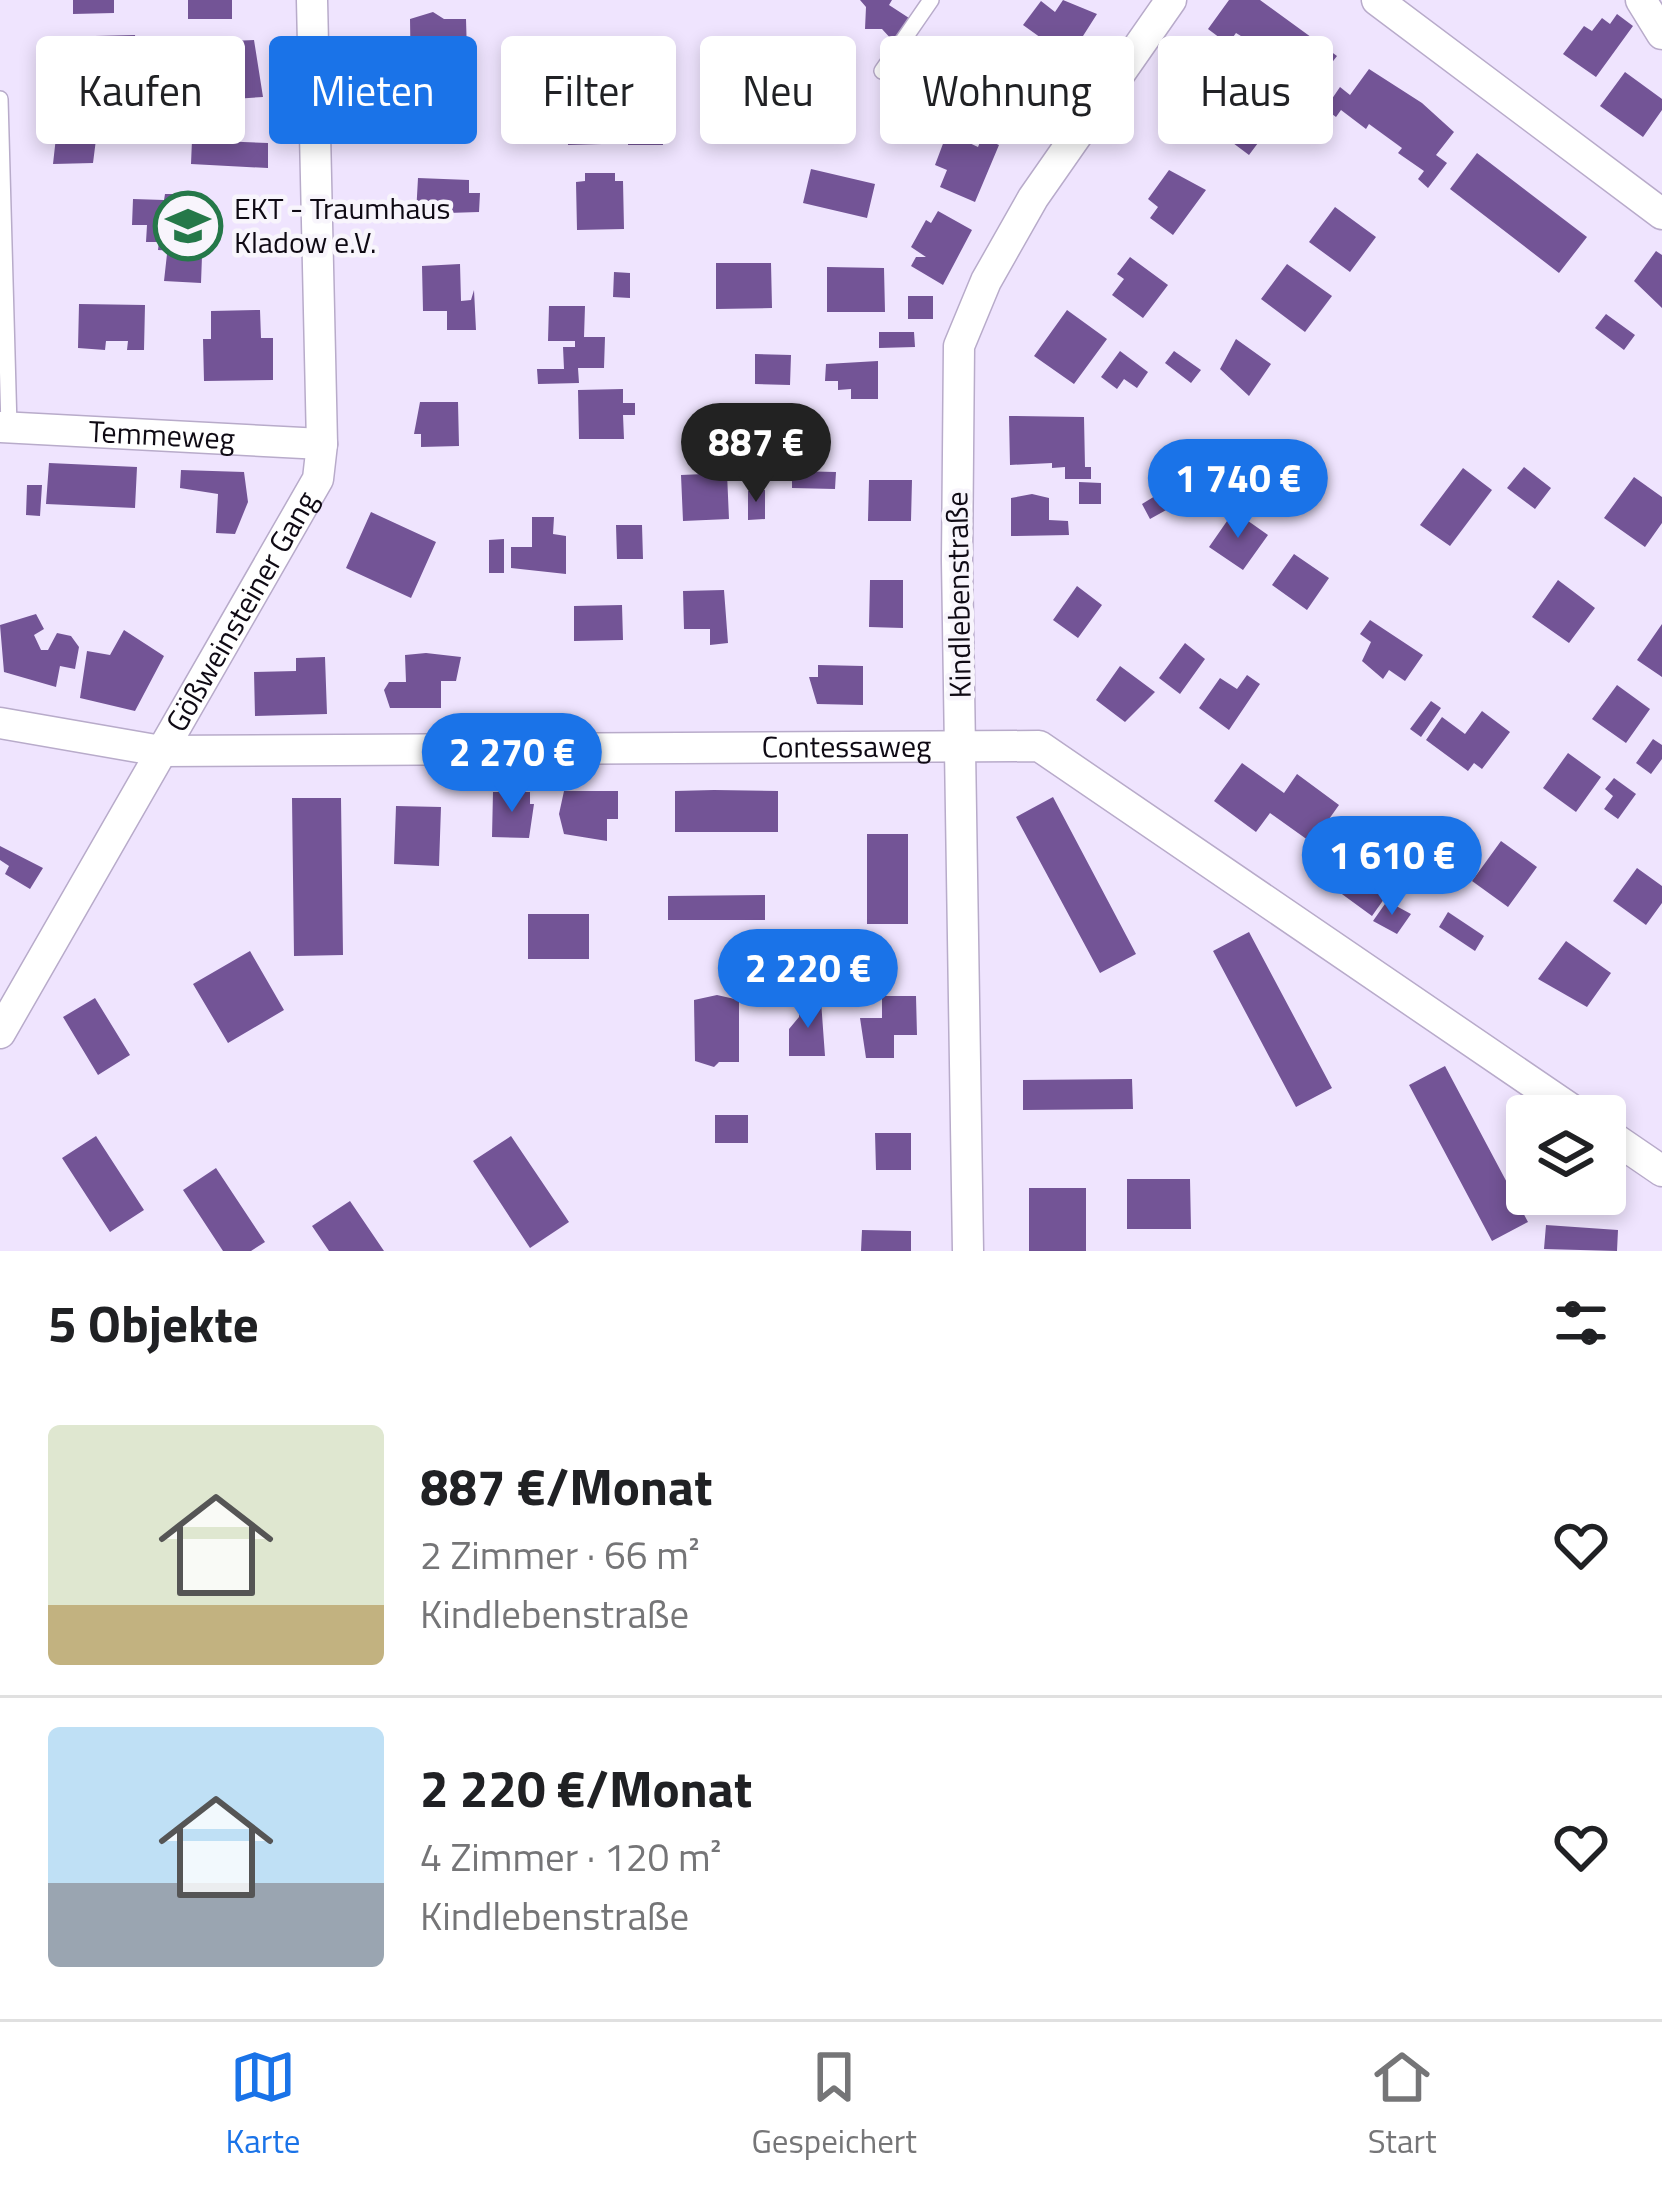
<!DOCTYPE html>
<html lang="de">
<head>
<meta charset="utf-8">
<style>
  body { margin:0; font-family:"Titillium Web",sans-serif; background:#f6f6f6; color:#202124; height:100vh; display:flex; flex-direction:column; font-size:45px; white-space:nowrap }
  * { box-sizing:border-box; margin:0 }
  p { font-size:39px; color:#757577 }
  .icon { flex:none; width:66px; height:66px; fill:none; stroke:currentColor; stroke-width:2; stroke-linecap:round; stroke-linejoin:round }
  .map { position:relative; height:1251px; overflow:hidden }
  .details { display:flex; flex-direction:column; background:#fff; flex:1 }
  .details>* { flex:none }
  .banner { position:absolute; left:36px; top:36px; width:1590px; height:108px; display:flex; gap:24px }
  .fabs { position:absolute; left:1506px; top:1095px; display:grid; gap:24px }
  .fabs a { display:grid; place-items:center; width:120px; height:120px; border-radius:12px; background:#fff; box-shadow:0 6px 18px #0003; font-size:60px }
  .price { position:absolute; translate:-50% -102px; padding:0 27px; border-radius:42px; background:#1a73e8; color:#fff; font-size:39px; line-height:78px; filter:drop-shadow(0 3px 6px #0008) }
  .price::after { content:''; position:absolute; left:50%; top:72px; width:36px; height:27px; margin-left:-18px; background:inherit; clip-path:polygon(0 0,100% 0,50% 100%) }
  .price.selected { background:#222; color:#fff }
  ul { padding:0; list-style:none }
  li { display:flex; align-items:center; gap:36px; height:300px; padding:0 48px }
  li+li { border-top:3px solid #e0e0e0 }
  li span { display:grid; place-items:center; flex:none; width:336px; height:240px; border-radius:12px; color:#555 }
  li>.icon { margin-inline-start:auto }
  span .icon { width:144px; height:144px; fill:#fffc; stroke-width:1 }
  li b { font-size:51px }
  h2 { display:flex; justify-content:space-between; align-items:center; height:144px; padding:0 48px; font-size:51px }
  .chip { padding:0 42px; border-radius:12px; background:#fff; box-shadow:0 6px 18px #0003; font-size:42px; line-height:108px }
  .chip.selected { background:#1a73e8; color:#fff }
  .menu { display:flex; justify-content:space-around; align-items:center; height:168px; border-top:3px solid #e0e0e0; background:#fff; font-size:33px; color:#757577 }
  .menu a { display:grid; justify-items:center; gap:6px }
  .menu .selected { color:#1a73e8 }
  .map>svg:first-child { display:block }
</style>
</head>
<body>
<div class="map">
<svg width="1662" height="1251" viewBox="0 0 1662 1251">
  <rect width="100%" height="100%" fill="#efe4fe"/>
  <path fill="#735496" d="M73,0H114V13L73,14Z
    M188,0H232V19H188Z
    M860,0H892L889,5L909,18L893,41L882,29H865L866,7Z
    M1063,0L1097,14L1069,58L1023,25L1041,1L1055,12Z
    M1229,0H1260L1337,56L1320,78L1306,68L1291,88L1273,75L1281,63L1259,47L1236,33L1228,44L1208,29Z
    M433,12L444,19H466L467,53H451V84L411,83L410,19Z
    M1617,14L1633,26L1596,77L1563,54L1584,26L1592,31L1602,18L1610,24Z
    M135,35L142,91L102,92L95,36Z
    M254,40L263,97L219,100L210,42Z
    M792,47L832,79L826,88L844,117L799,133L789,126L799,90L776,69Z
    M1185,59L1220,85L1198,114L1162,88Z
    M1002,68L1022,83L1027,75L1038,83L1033,91L1042,98L1024,123L1019,119L1010,130L987,113L996,102L983,93Z
    M1369,69L1422,103L1454,132L1436,155L1447,163L1428,188L1418,179L1424,171L1398,153L1402,148L1369,124L1366,129L1341,110L1336,117L1325,109L1340,87L1350,95Z
    M1625,72L1662,99V110L1643,137L1600,106Z
    M1241,99L1273,123L1249,155L1217,131Z
    M100,108L93,163L53,164L59,110Z
    M601,118L602,144L568,145L567,119Z
    M950,125L966,132L963,140L978,147L982,137L999,145L975,202L940,187L947,170L935,165Z
    M628,128H662L663,145H628Z
    M192,140L268,143V168L191,164Z
    M1477,153L1587,237L1559,273L1450,189Z
    M811,169L875,184L867,218L803,203Z
    M1169,170L1206,190L1173,235L1150,218L1158,207L1148,199Z
    M585,173H615V181H623L624,229L577,230L576,182L585,181Z
    M418,178L469,180V193H480L479,212L416,214Z
    M165,194H173V200L212,201L211,245L176,243L175,251L158,250L159,242H146L147,225H132L133,199L164,200Z
    M1335,207L1376,237L1350,272L1309,242Z
    M938,211L972,230L943,285L911,266L916,257H926L911,247L926,220L931,223Z
    M1656,251L1662,255V308L1634,281Z
    M167,254L202,256L201,283L164,281Z
    M1130,257L1168,285L1143,318L1112,295L1124,279L1117,274Z
    M716,263H771L772,308L716,309Z
    M460,264L461,301L471,300L474,290L476,330H447V311H423L422,266Z
    M1287,264L1332,296L1305,332L1261,299Z
    M827,267L884,268L885,312H827Z
    M614,272L630,273V298L613,297Z
    M908,296H933V319H908Z
    M79,304L145,305L144,350H127L128,341H106L105,350L78,348Z
    M549,306H585L584,337H605L604,368H578L579,383L538,384L537,369H564L563,347H575V341H548Z
    M260,310L261,338H273V380L204,381L203,339H211V311Z
    M1067,310L1107,339L1074,384L1034,356Z
    M1606,314L1635,335L1624,350L1595,328Z
    M879,332H914L915,347L879,348Z
    M1236,339L1271,364L1249,396L1220,369Z
    M1120,351L1148,372L1137,388L1124,379L1117,389L1101,377Z
    M1174,351L1201,370L1191,383L1165,363Z
    M755,354L791,355L790,385L755,384Z
    M878,361V399H851V389L838,390V381H825L826,364Z
    M623,389V403H635V415H623L624,439H579L578,390Z
    M420,402H458L459,446L421,447V434H414Z
    M1009,416L1084,417L1085,467H1091V479H1065V467L1052,468V463L1010,465Z
    M49,463L137,467L135,508L46,504Z
    M1524,467L1551,488L1535,509L1507,488Z
    M1463,468L1492,490L1450,546L1420,525Z
    M181,470L244,472L248,502L235,534L216,533L218,494L180,488Z
    M792,471L836,472L835,489L792,488Z
    M727,473L729,519L683,521L681,475Z
    M1634,477L1662,497V523L1645,547L1604,518Z
    M869,480H912L911,521H868Z
    M1079,482L1101,483V504H1079Z
    M27,485H42L40,516L26,515Z
    M765,490V519L748,520V491Z
    M1160,493L1168,509L1150,519L1142,504Z
    M1032,494L1049,498V520L1068,521L1069,535L1011,536V498Z
    M1234,511L1268,535L1243,570L1209,547Z
    M371,512L436,542L411,598L346,568Z
    M532,517H554L553,534L566,536V574L511,568V547H532Z
    M616,525H642L643,559H617Z
    M504,539V573H489V540Z
    M1294,554L1329,578L1307,610L1272,585Z
    M870,580H903V628L869,627Z
    M1558,580L1595,608L1569,643L1532,617Z
    M1077,586L1102,605L1078,638L1053,620Z
    M724,590L728,643L710,645V629H684L683,591Z
    M622,605L623,640L574,641V606Z
    M36,614L44,629L34,635L41,650H48L57,633L71,636L79,647L75,669L60,666L56,687L4,672L0,625Z
    M1370,620L1423,655L1405,681L1389,670L1383,679L1362,661L1371,642L1360,634Z
    M1662,624V677L1637,660Z
    M124,630L164,656L135,711L80,698L87,651L110,655Z
    M1185,643L1205,659L1180,694L1159,678Z
    M426,653L461,657L456,681H441V708H390L384,690L389,682H406L405,655Z
    M325,657L327,714L255,716L254,672L296,671V658Z
    M818,665L863,666V705L817,704L809,677H818Z
    M1120,666L1155,692L1125,722L1096,700Z
    M1247,675L1260,684L1229,730L1199,708L1220,678L1237,689Z
    M1617,685L1650,709L1626,743L1592,719Z
    M1431,701L1441,708L1421,737L1410,729Z
    M1482,711L1510,732L1482,769L1474,763L1468,771L1426,740L1442,717L1465,734Z
    M1653,739L1662,745V759L1651,774L1636,763Z
    M1568,753L1601,777L1576,812L1543,788Z
    M1242,763L1284,793L1297,774L1339,805L1312,843L1270,813L1256,832L1214,801Z
    M1614,778L1636,794L1618,819L1604,809L1613,796L1605,789Z
    M714,790L778,791V832H675V791Z
    M564,791H618V819H607V841L564,834L559,814Z
    M493,792H530V804H534L529,838L492,837Z
    M1053,797L1136,954L1100,973L1016,817Z
    M292,798H341L343,955L294,956Z
    M396,806L441,807L439,866L394,864Z
    M867,834H908V924H867Z
    M1346,840L1399,878L1372,916L1320,878Z
    M1501,841L1537,867L1508,907L1472,881Z
    M0,846L43,868L30,889L5,874L9,866L0,860Z
    M1637,868L1662,886V903L1646,925L1613,901Z
    M765,895V920H668V896Z
    M1387,901L1411,914L1397,934L1373,921Z
    M1448,912L1484,936L1475,951L1439,927Z
    M528,914H589V959H528Z
    M1249,932L1332,1088L1296,1107L1213,951Z
    M1566,941L1611,973L1587,1007L1538,979Z
    M250,951L284,1010L228,1043L193,984Z
    M717,995L739,1000V1062H719L714,1067L695,1061L694,1000Z
    M882,996H916L917,1035H894V1058H866L860,1018H882Z
    M95,998L130,1055L98,1075L63,1017Z
    M799,1001H821L825,1056H789V1029L799,1017Z
    M1445,1066L1528,1222L1492,1241L1409,1085Z
    M1132,1079L1133,1109L1023,1110V1080Z
    M715,1115H748V1143H715Z
    M875,1133H911V1170H876Z
    M96,1136L144,1210L110,1232L62,1158Z
    M511,1136L569,1222L530,1248L473,1161Z
    M216,1168L265,1242L251,1251H223L183,1190Z
    M1127,1179H1190L1191,1229H1127Z
    M1029,1188H1086V1251H1029Z
    M350,1201L384,1251H329L312,1226Z
    M1546,1225L1618,1230L1617,1251L1544,1249Z
    M862,1230L911,1231V1251H861Z"/>
  <g fill="none" stroke-linecap="round" stroke-linejoin="round">
    <defs>
      <path id="service" d="M882,71L931,0
        M0,99L9,427"/>
      <g id="minor">
        <path d="M1377,0L1662,214"/>
        <path d="M1641,0L1662,34"/>
        <path id="s1" d="M0,427L322,444"/>
        <path id="s2" d="M0,723L161,751L1039,746L1581,1116"/>
        <path id="s3" d="M0,1033L318,479L322,444L312,0"/>
        <path d="M1605,1132L1662,1171"/>
        <path d="M968,1251L957,561L959,346L986,281L1033,198L1171,0"/>
      </g>
    </defs>
    <use href="#service" stroke="#b8abca" stroke-width="18"/>
    <use href="#minor" stroke="#b8abca" stroke-width="33"/>
    <use href="#service" stroke="#fff" stroke-width="15"/>
    <use href="#minor" stroke="#fff" stroke-width="30"/>
  </g>
  <defs>
    <symbol id="school-ring" viewBox="-11 -11 22 22"><circle r="9.5" fill="#f8f5fc" stroke="#257849" stroke-width="1.5"/><path d="M0-5L7-2L0 1L-7-2ZM-4 1L0 2.5L4 1V4Q0 6-4 4Z" fill="#257849"/></symbol>
  </defs>
  <g fill-rule="evenodd">
    <use href="#school-ring" x="150" y="188" width="76" height="76"/>
  </g>
  <g text-anchor="middle" stroke-width="9" stroke-linejoin="round" paint-order="stroke">
    <g font-size="30" fill="#0f0a14" stroke="#f8f5fc" text-anchor="start">
      <text x="234" y="219">EKT - Traumhaus<tspan x="234" dy="34">Kladow e.V.</tspan></text>
    </g>
    <g font-size="30" fill="#0f0a14" stroke="#f8f5fc">
      <text dy="10" stroke="none"><textPath href="#s1" startOffset="162">Temmeweg</textPath></text>
      <text transform="translate(959 595) rotate(-91)" y="10">Kindlebenstraße</text>
      <text dy="10" stroke="none"><textPath href="#s3" startOffset="486">Gößweinsteiner Gang</textPath></text>
      <text dy="10" stroke="none"><textPath href="#s2" startOffset="849">Contessaweg</textPath></text>
    </g>
  </g>
</svg>
<div class="fabs">
<a><svg class="icon" aria-label="layers" viewBox="0 0 24 24"><path d="M12 4l9 5-9 5-9-5zM3 14l9 5 9-5"/></svg></a>
</div>
<b class="price selected" style="left:756px;top:505px">887 €</b>
<b class="price" style="left:1238px;top:541px">1 740 €</b>
<b class="price" style="left:512px;top:815px">2 270 €</b>
<b class="price" style="left:1392px;top:918px">1 610 €</b>
<b class="price" style="left:808px;top:1031px">2 220 €</b>
<div class="banner">
<a class="chip">Kaufen</a>
<a class="chip selected">Mieten</a>
<a class="chip">Filter</a>
<a class="chip">Neu</a>
<a class="chip">Wohnung</a>
<a class="chip">Haus</a>
</div>
</div>
<section class="details">
<h2>5 Objekte<svg class="icon" aria-label="filters" viewBox="0 0 24 24"><path d="M4 7h16M4 17h16"/><circle cx="9" cy="7" r="2"/><circle cx="15" cy="17" r="2"/></svg></h2>
<ul>
<li><span style="background:linear-gradient(#dfe7d0 75%,#c2b280 0)"><svg class="icon" aria-label="home" viewBox="0 0 24 24"><path d="M3 11l9-7 9 7M6 9v11h12V9"/></svg></span><div><b>887 €/Monat</b><p>2 Zimmer · 66 m²</p><p>Kindlebenstraße</p></div><svg class="icon" aria-label="heart" viewBox="0 0 24 24"><path d="M12 20l-8-8c-3-5 5-10 8-4 3-6 11-1 8 4z"/></svg></li>
<li><span style="background:linear-gradient(#bfe0f5 65%,#9aa5b1 0)"><svg class="icon" aria-label="home" viewBox="0 0 24 24"><path d="M3 11l9-7 9 7M6 9v11h12V9"/></svg></span><div><b>2 220 €/Monat</b><p>4 Zimmer · 120 m²</p><p>Kindlebenstraße</p></div><svg class="icon" aria-label="heart" viewBox="0 0 24 24"><path d="M12 20l-8-8c-3-5 5-10 8-4 3-6 11-1 8 4z"/></svg></li>
</ul>
</section>
<nav class="menu">
<a class="selected"><svg class="icon" aria-label="map" viewBox="0 0 24 24"><path d="M3 6l6-2 6 2 6-2v14l-6 2-6-2-6 2zM9 4v14M15 6v14"/></svg>Karte</a>
<a><svg class="icon" aria-label="saved" viewBox="0 0 24 24"><path d="M7 4h10v16l-5-4-5 4z"/></svg>Gespeichert</a>
<a><svg class="icon" aria-label="home" viewBox="0 0 24 24"><path d="M3 11l9-7 9 7M6 9v11h12V9"/></svg>Start</a>
</nav>
</body>
</html>
